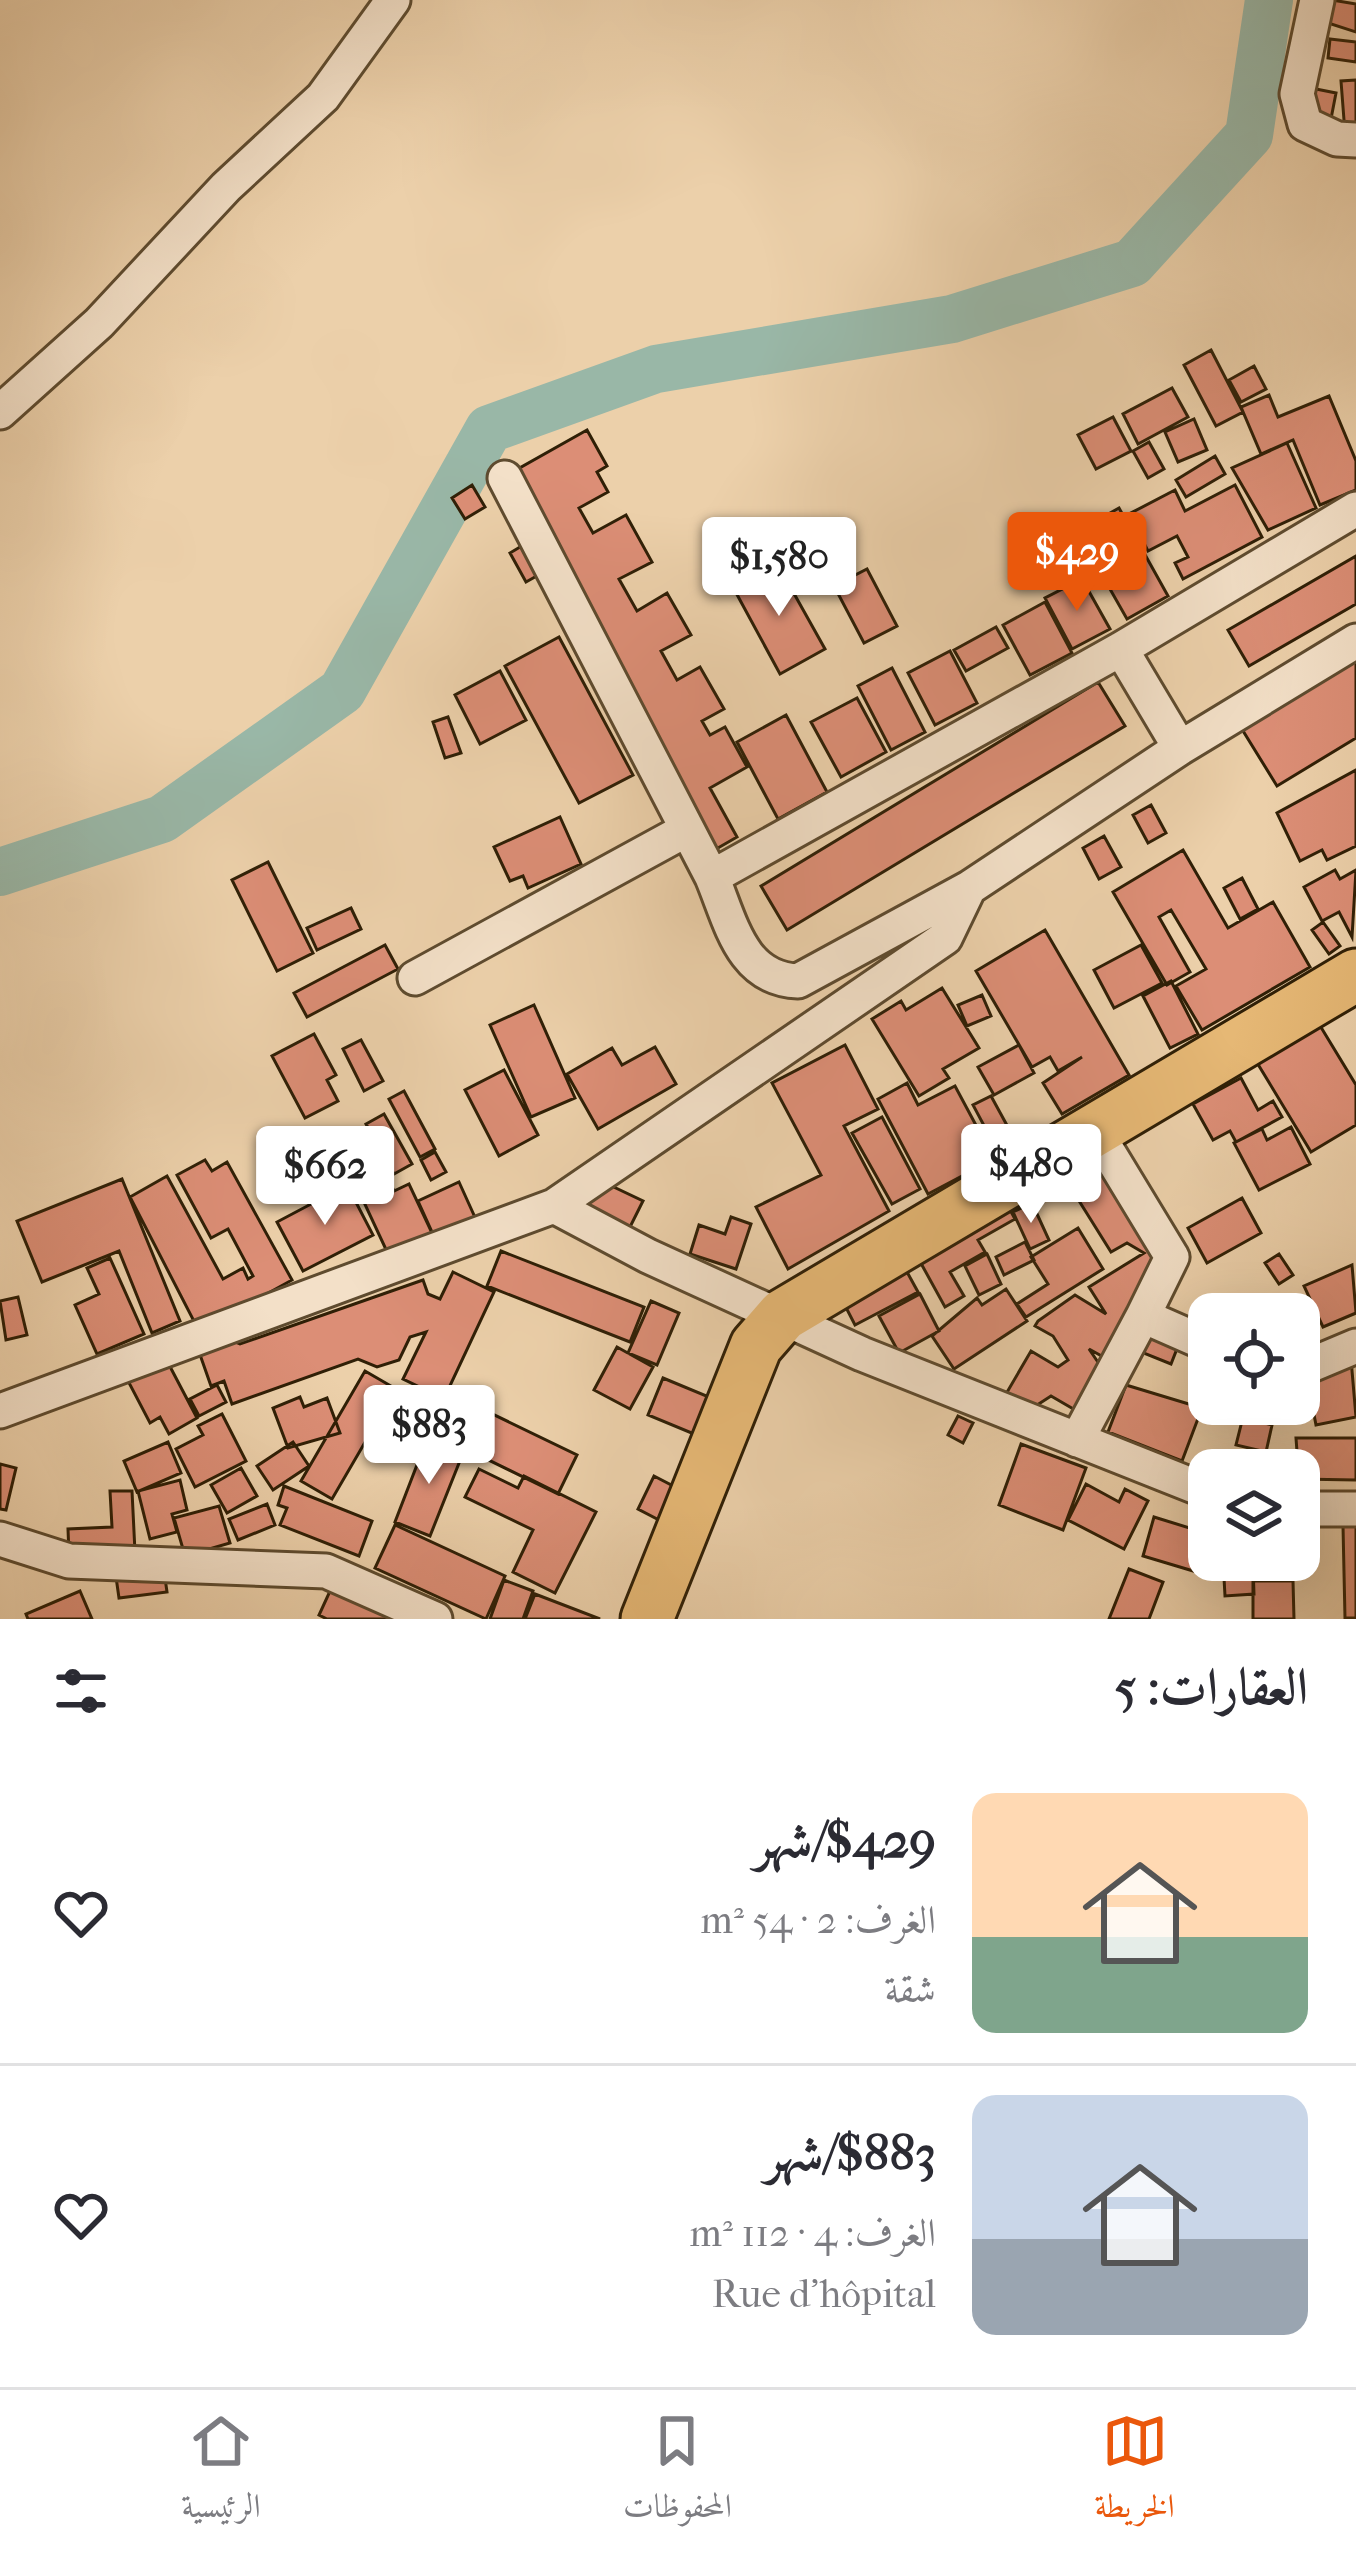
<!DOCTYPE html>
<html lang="ar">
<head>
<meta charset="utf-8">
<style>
  body { margin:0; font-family:"IM FELL French Canon",Amiri,serif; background:#f7f7f7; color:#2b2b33; direction:rtl; height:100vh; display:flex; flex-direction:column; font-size:45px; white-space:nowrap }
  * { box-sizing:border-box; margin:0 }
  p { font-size:39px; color:#7c7c81 }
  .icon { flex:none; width:66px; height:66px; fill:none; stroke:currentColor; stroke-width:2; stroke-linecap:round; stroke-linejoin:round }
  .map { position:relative; height:1619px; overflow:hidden; direction:ltr }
  .details { display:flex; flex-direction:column; background:#fff; flex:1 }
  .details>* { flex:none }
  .controls { position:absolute; left:1188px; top:1293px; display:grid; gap:24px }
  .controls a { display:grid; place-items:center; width:132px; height:132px; border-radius:24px; background:#fff; box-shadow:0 12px 48px #0002; font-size:60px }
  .price { position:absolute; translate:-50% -102px; padding:0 27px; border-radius:12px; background:#fff; color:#222; font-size:39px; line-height:78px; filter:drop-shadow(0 3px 6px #0008) }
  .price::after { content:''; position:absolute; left:50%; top:72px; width:36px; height:27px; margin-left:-18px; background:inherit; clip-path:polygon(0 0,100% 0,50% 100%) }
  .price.selected { background:#ea580c; color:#fff }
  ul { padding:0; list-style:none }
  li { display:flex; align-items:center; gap:36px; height:300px; padding:0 48px }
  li+li { border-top:3px solid #e1e1e2 }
  li span { display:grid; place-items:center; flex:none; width:336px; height:240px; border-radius:24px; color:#555 }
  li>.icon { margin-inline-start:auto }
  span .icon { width:144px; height:144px; fill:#fffc; stroke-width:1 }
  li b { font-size:51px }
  h2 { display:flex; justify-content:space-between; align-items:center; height:144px; padding:0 48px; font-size:51px }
  .dock { display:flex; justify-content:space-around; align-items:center; height:168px; border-top:3px solid #e1e1e2; background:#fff; font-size:33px; color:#7c7c81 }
  .dock a { display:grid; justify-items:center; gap:6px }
  .dock .selected { color:#ea580c }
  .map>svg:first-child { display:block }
</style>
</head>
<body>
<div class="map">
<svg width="1356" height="1619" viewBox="0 0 1356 1619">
  <rect width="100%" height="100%" fill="#ecd0aa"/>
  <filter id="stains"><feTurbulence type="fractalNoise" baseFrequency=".00167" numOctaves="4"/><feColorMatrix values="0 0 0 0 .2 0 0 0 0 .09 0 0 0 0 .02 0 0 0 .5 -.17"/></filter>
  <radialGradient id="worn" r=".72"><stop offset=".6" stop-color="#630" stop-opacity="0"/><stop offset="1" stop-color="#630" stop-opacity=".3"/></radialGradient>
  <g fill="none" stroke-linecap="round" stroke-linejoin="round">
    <path stroke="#99b7a7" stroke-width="48" d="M0,872L162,819L342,691L489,429L656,369L952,319L1132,263L1249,135L1269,0"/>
  </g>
  <path fill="#dc8e76" stroke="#2f1f06" stroke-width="3" d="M1332,0L1356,4V32L1325,22Z
    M1330,39L1356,42V62L1328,58Z
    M1356,80V133H1345L1341,81Z
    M1316,89L1336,93L1330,124L1309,120Z
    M1211,350L1243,412L1216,426L1184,365Z
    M1254,366L1266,389L1241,402L1229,380Z
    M1172,388L1188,417L1138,444L1123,414Z
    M1269,395L1278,417L1329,396L1356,461V490L1320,505L1293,440L1261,454L1241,407Z
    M1113,417L1131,451L1096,469L1078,435Z
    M1194,419L1207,450L1178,462L1165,432Z
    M587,430L607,466L597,472L608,492L579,508L593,533L626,515L652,562L619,579L637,611L667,593L691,635L661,651L677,680L700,667L724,709L702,721L710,735L725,727L747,767L710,788L737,837L711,852L509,474Z
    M1149,442L1164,469L1148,478L1133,451Z
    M1287,443L1316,508L1268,530L1232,468Z
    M1215,456L1225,474L1186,497L1176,480Z
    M472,485L485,507L465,519L452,498Z
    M1235,485L1262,537L1183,579L1175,563L1188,557L1177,536L1148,551L1129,514L1175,490L1185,511Z
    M1119,508L1168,596L1127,619L1093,559L1082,566L1072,548L1088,539L1082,529Z
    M525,544L542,573L526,582L510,553Z
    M1356,556V604L1249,666L1228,630Z
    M778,565L825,649L780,674L734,589Z
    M867,569L897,626L864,643L834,586Z
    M1082,579L1110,629L1072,649L1045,598Z
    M1045,602L1072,653L1030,675L1003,625Z
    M996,627L1008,648L966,671L954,650Z
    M559,637L633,775L579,803L505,666Z
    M950,651L977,703L935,725L908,673Z
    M1356,656V738L1277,786L1240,726Z
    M892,668L925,732L891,750L858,686Z
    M500,671L526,720L480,744L455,695Z
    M1098,682L1125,726L787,930L761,886Z
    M857,698L886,752L841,777L811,722Z
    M786,715L827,792L778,819L737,742Z
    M448,717L461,753L445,758L433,722Z
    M1356,770V846L1327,860L1322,850L1300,861L1277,813Z
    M1151,805L1166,833L1148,843L1133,815Z
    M560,817L581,864L528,888L523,876L510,881L494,847Z
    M1104,836L1121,867L1099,879L1083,848Z
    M1183,850L1228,928L1273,902L1310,967L1202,1030L1176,986L1206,969L1171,910L1159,917L1190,972L1167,985L1113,892Z
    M268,862L313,953L277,971L232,880Z
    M1335,870L1340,879L1356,870L1352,937L1339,912L1322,921L1304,887Z
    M1242,878L1258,909L1240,919L1224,888Z
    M351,908L361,929L317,950L307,928Z
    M1323,922L1340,946L1329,954L1312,930Z
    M1045,930L1129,1075L1062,1114L1043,1083L1082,1057L1058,1071L1050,1057L1032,1067L976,971Z
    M385,945L398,969L307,1017L294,993Z
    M1141,945L1162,983L1114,1008L1094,970Z
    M1171,981L1198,1034L1170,1048L1143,996Z
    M942,988L979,1048L943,1069L949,1078L919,1096L872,1019L901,1001L906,1010Z
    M982,995L991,1016L967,1026L958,1005Z
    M534,1005L575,1098L531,1117L490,1025Z
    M1319,1024L1356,1085V1125L1311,1152L1256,1061Z
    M314,1034L336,1075L327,1080L338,1101L305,1118L272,1056Z
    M361,1040L383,1081L364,1091L343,1049Z
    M845,1045L878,1109L844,1126L889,1211L788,1269L756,1207L821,1175L772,1083Z
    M1019,1045L1034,1073L994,1095L978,1067Z
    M655,1047L676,1084L598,1129L567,1074L612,1048L622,1065Z
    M504,1070L538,1135L499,1156L465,1090Z
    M1241,1078L1258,1110L1273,1101L1282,1117L1236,1142L1230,1131L1213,1140L1193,1104Z
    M907,1083L918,1105L955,1086L994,1159L928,1194L878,1099Z
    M404,1091L435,1149L420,1157L389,1099Z
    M991,1096L1015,1140L997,1150L973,1105Z
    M384,1114L412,1164L394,1174L366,1124Z
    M882,1117L920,1189L892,1204L852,1133Z
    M1291,1127L1310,1164L1259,1190L1234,1143L1262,1129L1267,1140Z
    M1091,1145L1164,1261L1107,1359L1089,1349L1106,1374L1082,1414L1051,1396L1031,1409L1006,1394L1031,1351L1058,1367L1068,1360L1053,1336L1035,1326L1038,1321L1075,1295L1106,1314L1089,1287L1144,1253L1127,1243L1111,1252L1061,1172Z
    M435,1152L446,1172L431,1180L421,1160Z
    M205,1160L212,1171L227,1162L292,1280L199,1331L130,1197L167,1176L223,1279L243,1268L248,1279L253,1276L228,1229L211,1238L177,1175Z
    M122,1179L180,1321L152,1333L119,1251L42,1282L17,1221Z
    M599,1180L643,1201L630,1227L587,1207Z
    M459,1182L478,1224L437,1243L418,1201Z
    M391,1184L394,1191L409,1184L433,1235L389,1256L362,1198Z
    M347,1185L373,1235L303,1271L277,1222Z
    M1242,1198L1261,1233L1207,1263L1188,1228Z
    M1032,1203L1049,1240L1030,1249L1013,1212Z
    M1009,1208L1015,1219L978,1240L985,1252L950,1272L964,1296L945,1307L912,1247Z
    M731,1217L751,1224L736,1269L690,1254L699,1225L725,1234Z
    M1078,1228L1103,1269L1026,1317L1017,1304L1048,1284L1031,1257Z
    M1025,1242L1034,1260L1004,1275L996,1257Z
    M501,1251L644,1307L630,1342L487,1286Z
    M987,1254L1001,1284L979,1295L965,1266Z
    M1279,1254L1293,1275L1279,1284L1265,1263Z
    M110,1258L144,1334L97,1354L75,1305L99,1294L87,1268Z
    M901,1261L918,1292L855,1325L839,1294Z
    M1352,1265L1356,1313L1323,1327L1304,1286Z
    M453,1272L494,1292L447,1392L577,1455L558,1494L419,1426L434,1394L403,1379L426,1332L410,1337L399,1360L377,1367L358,1359L232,1404L224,1381L211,1386L198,1349L228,1339L240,1344L423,1280L428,1294L440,1299Z
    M1006,1289L1027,1321L954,1369L932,1336L977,1298L982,1305Z
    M920,1294L939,1331L899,1353L879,1316Z
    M1284,1295L1292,1314H1241Z
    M18,1297L27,1335L6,1340L0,1301Z
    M651,1301L679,1313L657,1365L628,1353Z
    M1150,1329L1180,1341L1171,1364L1141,1352Z
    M617,1347L653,1367L630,1409L594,1390Z
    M166,1359L197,1418L169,1434L160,1417L150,1423L127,1379Z
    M1351,1359L1356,1417L1316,1425L1307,1378L1340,1371L1338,1362Z
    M365,1371L396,1389L332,1499L301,1481Z
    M663,1378L709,1397L694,1434L648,1415Z
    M217,1385L226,1402L199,1416L190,1399Z
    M1126,1385L1202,1408L1182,1461L1108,1432Z
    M300,1397L304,1407L327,1398L340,1433L288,1448L273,1408Z
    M222,1414L246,1461L195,1487L176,1449L203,1435L198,1426Z
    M958,1416L973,1423L963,1443L948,1435Z
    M1243,1417L1272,1425L1266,1452L1236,1445Z
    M1296,1438H1356V1480L1299,1479Z
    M427,1439L463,1453L430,1536L395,1522Z
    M168,1442L181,1473L137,1492L124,1461Z
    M293,1442L309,1466L273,1490L257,1466Z
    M1021,1444L1086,1468L1063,1530L999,1505Z
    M0,1464L16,1468L6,1510L0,1509Z
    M241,1468L257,1496L227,1513L211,1485Z
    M479,1469L518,1488L524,1476L596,1512L555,1593L513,1572L533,1530L465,1497Z
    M654,1476L675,1487L659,1520L638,1509Z
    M180,1480L187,1510L172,1514L177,1532L150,1539L138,1491Z
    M1086,1484L1119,1502L1125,1489L1148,1501L1124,1549L1068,1520Z
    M284,1486L372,1521L359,1556L280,1525L287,1508L278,1505Z
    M110,1491H132L135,1552L69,1555L68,1529L112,1527Z
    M267,1504L275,1525L238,1540L229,1519Z
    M219,1506L230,1543L185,1556L174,1518Z
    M1154,1517L1209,1534L1200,1573L1143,1556Z
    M1299,1523L1303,1563L1253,1566L1254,1594L1225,1596L1223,1560H1299Z
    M395,1525L505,1576L486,1619L375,1568Z
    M1343,1526H1356V1618H1345Z
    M1129,1569L1163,1582L1149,1619H1109Z
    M164,1571L167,1592L119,1598L116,1577Z
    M336,1578L427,1619H327L319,1615Z
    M504,1580L533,1591L523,1619H490Z
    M1253,1581H1293L1294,1619H1253Z
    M80,1591L92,1619H28L26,1614Z
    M535,1594L600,1619H525Z"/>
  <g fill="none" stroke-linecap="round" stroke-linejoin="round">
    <defs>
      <path id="minor" d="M1317,0L1297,94L1305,124L1337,139L1356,140
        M0,412L99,323L226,187L323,97L393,0
        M505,478L712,877
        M1121,649L1180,748
        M969,888L798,981C741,979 731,922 712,877L1121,649L1356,509
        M415,978L686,830
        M1095,1130L1172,1257L1143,1316L1209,1345
        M1299,1370L1356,1346
        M0,1411L554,1206
        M1077,1440L1143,1316
        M1209,1492L862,1354L648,1256L554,1206L945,938L969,888L1180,748L1356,641
        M1299,1509H1356
        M0,1539L69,1561L326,1571L435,1619"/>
      <path id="primary" d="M647,1619L756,1346L783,1315L1356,975"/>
    </defs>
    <use href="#minor" stroke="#5e4b2f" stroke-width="39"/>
    <use href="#primary" stroke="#2f1f06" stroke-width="57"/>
    <use href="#minor" stroke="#f3e0c8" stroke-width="33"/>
    <use href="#primary" stroke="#e6b875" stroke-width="51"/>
  </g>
  <rect width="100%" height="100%" filter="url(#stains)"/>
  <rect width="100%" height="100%" fill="url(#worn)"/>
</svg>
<div class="controls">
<a><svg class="icon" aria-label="locate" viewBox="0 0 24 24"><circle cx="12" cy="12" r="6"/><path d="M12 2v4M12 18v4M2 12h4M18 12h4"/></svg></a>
<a><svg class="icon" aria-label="layers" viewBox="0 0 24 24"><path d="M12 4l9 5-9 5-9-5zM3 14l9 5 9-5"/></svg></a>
</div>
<b class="price selected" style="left:1077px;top:614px">$429</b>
<b class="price" style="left:779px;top:619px">$1,580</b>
<b class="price" style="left:1031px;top:1226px">$480</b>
<b class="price" style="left:325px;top:1228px">$662</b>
<b class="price" style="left:429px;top:1487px">$883</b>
</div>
<section class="details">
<h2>العقارات: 5<svg class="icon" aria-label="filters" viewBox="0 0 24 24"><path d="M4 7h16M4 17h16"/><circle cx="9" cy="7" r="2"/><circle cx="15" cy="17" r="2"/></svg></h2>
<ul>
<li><span style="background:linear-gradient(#ffd9b3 60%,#7fa58c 0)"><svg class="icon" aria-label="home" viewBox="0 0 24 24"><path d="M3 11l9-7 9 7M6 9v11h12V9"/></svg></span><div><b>$429/شهر</b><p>الغرف: 2 · 54 m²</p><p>شقة</p></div><svg class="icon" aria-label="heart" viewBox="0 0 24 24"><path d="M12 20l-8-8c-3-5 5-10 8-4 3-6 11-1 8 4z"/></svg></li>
<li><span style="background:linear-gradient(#c9d6e8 60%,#9aa5b1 0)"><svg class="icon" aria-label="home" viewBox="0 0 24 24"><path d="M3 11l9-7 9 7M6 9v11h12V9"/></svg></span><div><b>$883/شهر</b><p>الغرف: 4 · 112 m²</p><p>Rue d'hôpital</p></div><svg class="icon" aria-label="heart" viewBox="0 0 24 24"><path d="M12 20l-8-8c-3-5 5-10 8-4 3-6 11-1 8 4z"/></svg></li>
</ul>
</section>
<nav class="dock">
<a class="selected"><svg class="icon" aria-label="map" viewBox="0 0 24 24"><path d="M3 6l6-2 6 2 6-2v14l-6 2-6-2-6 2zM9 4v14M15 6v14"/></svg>الخريطة</a>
<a><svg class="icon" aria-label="saved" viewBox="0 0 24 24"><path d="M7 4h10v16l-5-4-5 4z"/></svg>المحفوظات</a>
<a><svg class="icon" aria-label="home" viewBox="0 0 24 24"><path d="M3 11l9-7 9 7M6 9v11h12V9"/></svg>الرئيسية</a>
</nav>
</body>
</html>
